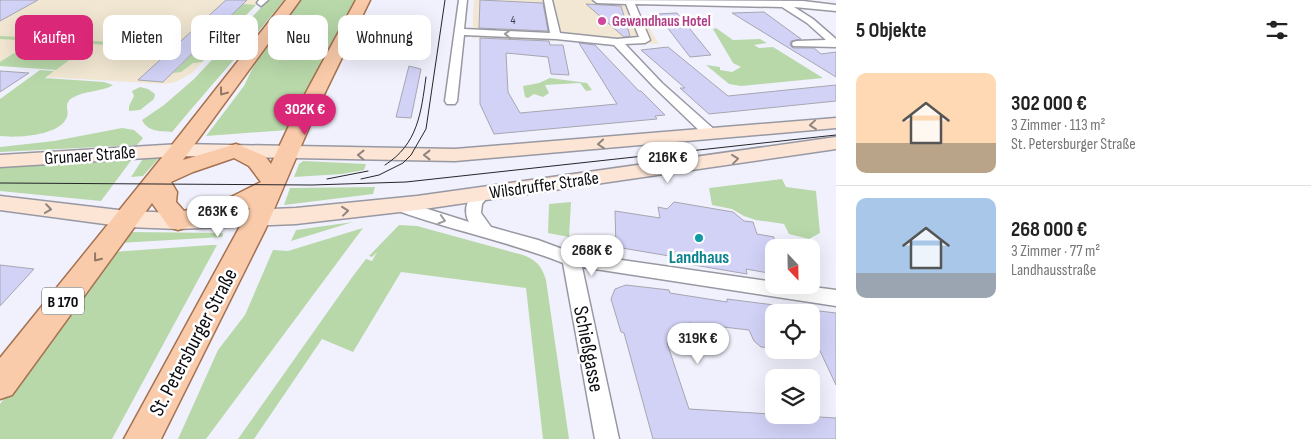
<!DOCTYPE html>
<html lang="de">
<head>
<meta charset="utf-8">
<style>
  body { margin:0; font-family:"Sofia Sans Condensed",sans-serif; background:#f2f2f2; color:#222; height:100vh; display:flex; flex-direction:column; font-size:19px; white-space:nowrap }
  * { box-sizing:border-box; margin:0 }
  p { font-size:16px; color:#767676 }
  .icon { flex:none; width:28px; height:28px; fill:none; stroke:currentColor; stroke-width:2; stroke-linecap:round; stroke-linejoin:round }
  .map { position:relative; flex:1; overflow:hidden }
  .drawer { display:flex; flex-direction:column; background:#fff; width:475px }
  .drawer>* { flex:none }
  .banner { position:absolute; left:15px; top:15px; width:475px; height:45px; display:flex; gap:10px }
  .needle { width:32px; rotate:158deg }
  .buttons { position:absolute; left:765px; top:239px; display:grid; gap:10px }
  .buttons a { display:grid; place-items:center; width:55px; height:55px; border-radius:10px; background:#fff; box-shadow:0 5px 20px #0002; font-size:25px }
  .price { position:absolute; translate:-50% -42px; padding:0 11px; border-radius:18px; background:#fff; color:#222; font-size:16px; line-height:32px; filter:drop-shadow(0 1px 2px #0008) }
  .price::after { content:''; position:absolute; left:50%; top:30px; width:15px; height:11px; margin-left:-8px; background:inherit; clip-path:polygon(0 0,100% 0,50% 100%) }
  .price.current { background:#db2777; color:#fff }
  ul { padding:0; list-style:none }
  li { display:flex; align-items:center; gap:15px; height:125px; padding:0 20px }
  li+li { border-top:1px solid #e0e0e0 }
  li span { display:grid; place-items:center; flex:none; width:140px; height:100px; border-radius:10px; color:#555 }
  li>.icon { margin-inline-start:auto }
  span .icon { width:60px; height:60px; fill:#fffc; stroke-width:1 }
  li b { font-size:21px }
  h2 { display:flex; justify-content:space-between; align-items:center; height:60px; padding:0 20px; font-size:21px }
  .pill { padding:0 18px; border-radius:10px; background:#fff; box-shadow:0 5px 20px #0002; font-size:18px; line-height:45px }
  .pill.current { background:#db2777; color:#fff }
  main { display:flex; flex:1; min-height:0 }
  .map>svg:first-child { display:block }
</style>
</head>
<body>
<main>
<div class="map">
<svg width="836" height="439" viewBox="0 0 836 439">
  <rect width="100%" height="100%" fill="#f1f1fd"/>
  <path fill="#f1e7d2" d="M0,0H260L192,73L176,82L165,84L46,77L71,57L14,53L0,62Z
    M474,0H790L793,2H633L659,44L472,38Z"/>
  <path fill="#b8d8a9" d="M268,0H284C248,45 209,87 172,132C160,131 148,132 142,120L164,105L194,79Z
    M300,0H355L288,130L206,136L244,86L256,61Z
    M243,4L256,5L227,35L212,34Z
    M716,28L733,40L760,39L767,43L754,45L759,48L773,47L823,78L741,86L729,84L706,65L720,67V70L732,72L741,67L733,63L713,29Z
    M0,36L113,42L109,45L0,39Z
    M208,38L224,39L202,62L193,63L181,72L173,73Z
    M14,53L72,57V58L56,70L0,66V62Z
    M40,70L54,71L45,78L104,82L113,85C103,92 85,90 72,98C62,105 71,111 66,119C57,136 17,138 0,136V99Z
    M550,78L587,83L592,90L586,91L580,83L545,85L549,93L543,97L534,94L528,98L525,97L523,86L539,83Z
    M140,87L148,89L155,94L154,99L140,110L129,111V106L134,96L132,91Z
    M122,128L134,130L143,138L137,145L0,152V147L54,141Z
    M144,157L159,158L143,176L131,177Z
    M133,158L101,201L0,191V166Z
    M303,161L366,164L364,170L342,174L294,177L299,164Z
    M782,179L786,187L816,191L820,233L809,239L789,234L784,224L756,220L744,216L732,209L712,205L709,188Z
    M375,187L373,194L284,205L290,188Z
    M571,202L569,237L548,233L549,204Z
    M353,222L291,241L296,230Z
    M399,225L417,226L523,255C537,260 542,267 546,280L569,439H543L526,288L401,272L353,352L322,339L254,439H238L353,276L366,259L372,261L377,252L372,257L369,256Z
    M363,228L206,439H178L218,350L245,315L273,250L288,251Z
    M130,232L222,233L223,235L222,237L119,243Z
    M211,245H217L112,439H0V404L112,252Z"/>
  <path fill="#d2d2f7" stroke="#a6a6b1" d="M0,0H38L0,21Z
    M226,0H247L163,82L138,80Z
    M480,0L543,3L548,31L479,28Z
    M586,4L621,6L630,36L624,37Z
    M764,12L801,39L791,41L790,45L793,48H814L821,54L836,52V77L732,13Z
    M677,13L711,55L690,57L657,14Z
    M480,38L549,41L550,45H563L569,75L551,74L548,57L506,53L508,92L520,113L617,104L579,43L595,45L639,91H641L665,115L655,116L657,119L494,134L480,104Z
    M668,47L728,96L836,85V101L709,114L680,88H685L641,50Z
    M409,66L421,69L411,118L396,117Z
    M0,71L29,73L0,92Z
    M674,202L733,212L744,221L753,222L757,234L774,237V274L746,269L747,274L688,264L687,259L616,247L615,211L660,218L658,207L667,209Z
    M0,265L34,269L0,306Z
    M626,285L669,290L670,293L727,302V299L774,305V348L761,347L754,341L749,330L689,323L708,353L667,343L689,409L836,418V439H653L624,333L621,332L611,299L615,289Z
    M811,310L836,313V385L814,338H811Z"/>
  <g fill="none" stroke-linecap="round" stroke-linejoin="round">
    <defs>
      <path id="street" d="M259,0H268L261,6L257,3Z
        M459,0H467L464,29L550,33L544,0H552L560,33L617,39L639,37L626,4L597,3L593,0L803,1L836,5V11L794,7L813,19L836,39V47L793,46L792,44L793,42L797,41L826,40L807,23L782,7L635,4L650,40L645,43L625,44L662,83L716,131L718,134L716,137H706L654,87L614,45L556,39L464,35L457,101L455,104H447L445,101Z
        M482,189L487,190L490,194L482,204L481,213L491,227L538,240L573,253L774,282V285H798L836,290V306L582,267L619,439H595L563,263C508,241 449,230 393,209L391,205L393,201L399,200L469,222C462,210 468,193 482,189Z"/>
      <path id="secondary" d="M836,118V128L455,161L180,156L0,167V155L180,144L455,149Z
        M836,137V149L417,210L296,224L178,229L127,227L0,210V196L127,211L178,213L296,208L417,196Z"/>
      <path id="primary" d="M286,0H300L183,160L236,144L265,156L271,164L296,111L356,0H370L316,111L266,228L161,439H124L250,208L178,230L169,227L152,203L12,395L0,399V358L172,145ZM234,158L249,166L261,182L231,197L184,211L176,202L177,192L171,182L193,172Z"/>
    </defs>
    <use href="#street" stroke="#9898a3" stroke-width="3"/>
    <use href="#secondary" stroke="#9898a3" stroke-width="3"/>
    <use href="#primary" stroke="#a47250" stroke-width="3"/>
    <use href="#street" fill="#fff" fill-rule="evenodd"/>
    <use href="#secondary" fill="#fce5d5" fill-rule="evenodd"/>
    <use href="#primary" fill="#facbaa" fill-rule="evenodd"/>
    <path stroke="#25252a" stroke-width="1" d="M385,165C418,144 421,113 426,77
      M327,179L368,171
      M361,179L379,175L403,163L411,155L426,129L445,0
      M0,183L312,185L406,182L836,135"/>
  </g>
  <defs><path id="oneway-chevron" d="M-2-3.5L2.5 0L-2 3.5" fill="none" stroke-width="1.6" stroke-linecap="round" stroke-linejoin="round" transform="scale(1.25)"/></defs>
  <g stroke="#9e9ea0">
    <use href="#oneway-chevron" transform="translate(508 34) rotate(-178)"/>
    <use href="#oneway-chevron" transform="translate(442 220) rotate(16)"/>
  </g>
  <g stroke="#8f7665">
    <use href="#oneway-chevron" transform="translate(223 92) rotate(127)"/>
    <use href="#oneway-chevron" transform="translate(97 258) rotate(128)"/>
  </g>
  <g stroke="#90847d">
    <use href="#oneway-chevron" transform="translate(813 125) rotate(174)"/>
    <use href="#oneway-chevron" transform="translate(601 144) rotate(175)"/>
    <use href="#oneway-chevron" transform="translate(361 155) rotate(-179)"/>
    <use href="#oneway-chevron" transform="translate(427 155) rotate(180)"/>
    <use href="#oneway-chevron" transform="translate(735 159) rotate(-7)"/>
    <use href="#oneway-chevron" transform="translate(48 209) rotate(8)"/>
    <use href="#oneway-chevron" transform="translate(345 211) rotate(-6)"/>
  </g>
  <circle fill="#d1479c" stroke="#fff" stroke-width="2" cx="602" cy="21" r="5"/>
  <circle fill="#0f9aa8" stroke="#fff" stroke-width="2" cx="699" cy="238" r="5"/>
  <g text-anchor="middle" stroke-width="5" stroke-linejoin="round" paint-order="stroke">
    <g font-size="12" fill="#3e3e4a">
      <text x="513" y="24">4</text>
    </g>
    <g font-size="15" font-weight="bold" fill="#b23c85" stroke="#fff" text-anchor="start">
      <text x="612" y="26">Gewandhaus Hotel</text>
    </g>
    <rect fill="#fff" stroke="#565658" stroke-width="1" x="42" y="287.5" width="42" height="27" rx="4"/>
    <g font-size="16" font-weight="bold" fill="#0d0d11">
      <text x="63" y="307">B 170</text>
    </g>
    <g font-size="18" fill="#0d0d11" stroke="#fff">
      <text transform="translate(90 155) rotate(-4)" y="6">Grunaer Straße</text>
      <text transform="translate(544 185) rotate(-8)" y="6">Wilsdruffer Straße</text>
    </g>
    <g font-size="18" font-weight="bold" fill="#0d838f" stroke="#fff">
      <text x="699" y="263">Landhaus</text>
    </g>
    <g font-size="21" fill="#0d0d11" stroke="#fff">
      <text transform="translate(193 342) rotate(-62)" y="7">St. Petersburger Straße</text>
      <text transform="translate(589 349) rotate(79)" y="7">Schießgasse</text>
    </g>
  </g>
</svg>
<div class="buttons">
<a><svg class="needle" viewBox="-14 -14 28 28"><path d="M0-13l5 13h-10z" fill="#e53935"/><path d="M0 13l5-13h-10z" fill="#767676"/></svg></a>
<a><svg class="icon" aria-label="locate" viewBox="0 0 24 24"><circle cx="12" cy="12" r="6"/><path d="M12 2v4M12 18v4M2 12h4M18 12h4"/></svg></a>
<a><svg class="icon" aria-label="layers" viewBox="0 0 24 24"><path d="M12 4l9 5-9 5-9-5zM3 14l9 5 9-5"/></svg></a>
</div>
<b class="price current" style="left:305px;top:136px">302K €</b>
<b class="price" style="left:668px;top:184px">216K €</b>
<b class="price" style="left:218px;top:238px">263K €</b>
<b class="price" style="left:592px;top:277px">268K €</b>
<b class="price" style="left:698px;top:365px">319K €</b>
<div class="banner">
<a class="pill current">Kaufen</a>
<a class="pill">Mieten</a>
<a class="pill">Filter</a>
<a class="pill">Neu</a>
<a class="pill">Wohnung</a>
</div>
</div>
<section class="drawer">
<h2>5 Objekte<svg class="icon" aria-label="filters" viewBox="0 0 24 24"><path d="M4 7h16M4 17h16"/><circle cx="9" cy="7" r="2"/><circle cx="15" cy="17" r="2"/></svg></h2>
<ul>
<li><span style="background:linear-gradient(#ffd9b3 70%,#b9a48a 0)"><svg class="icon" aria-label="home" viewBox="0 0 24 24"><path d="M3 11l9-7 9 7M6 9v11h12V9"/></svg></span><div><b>302 000 €</b><p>3 Zimmer · 113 m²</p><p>St. Petersburger Straße</p></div></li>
<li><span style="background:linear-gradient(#a9c7e8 75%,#9aa5b1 0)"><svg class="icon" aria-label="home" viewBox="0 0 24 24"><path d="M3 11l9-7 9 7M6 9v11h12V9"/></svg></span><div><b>268 000 €</b><p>3 Zimmer · 77 m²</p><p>Landhausstraße</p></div></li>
</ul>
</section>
</main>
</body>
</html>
